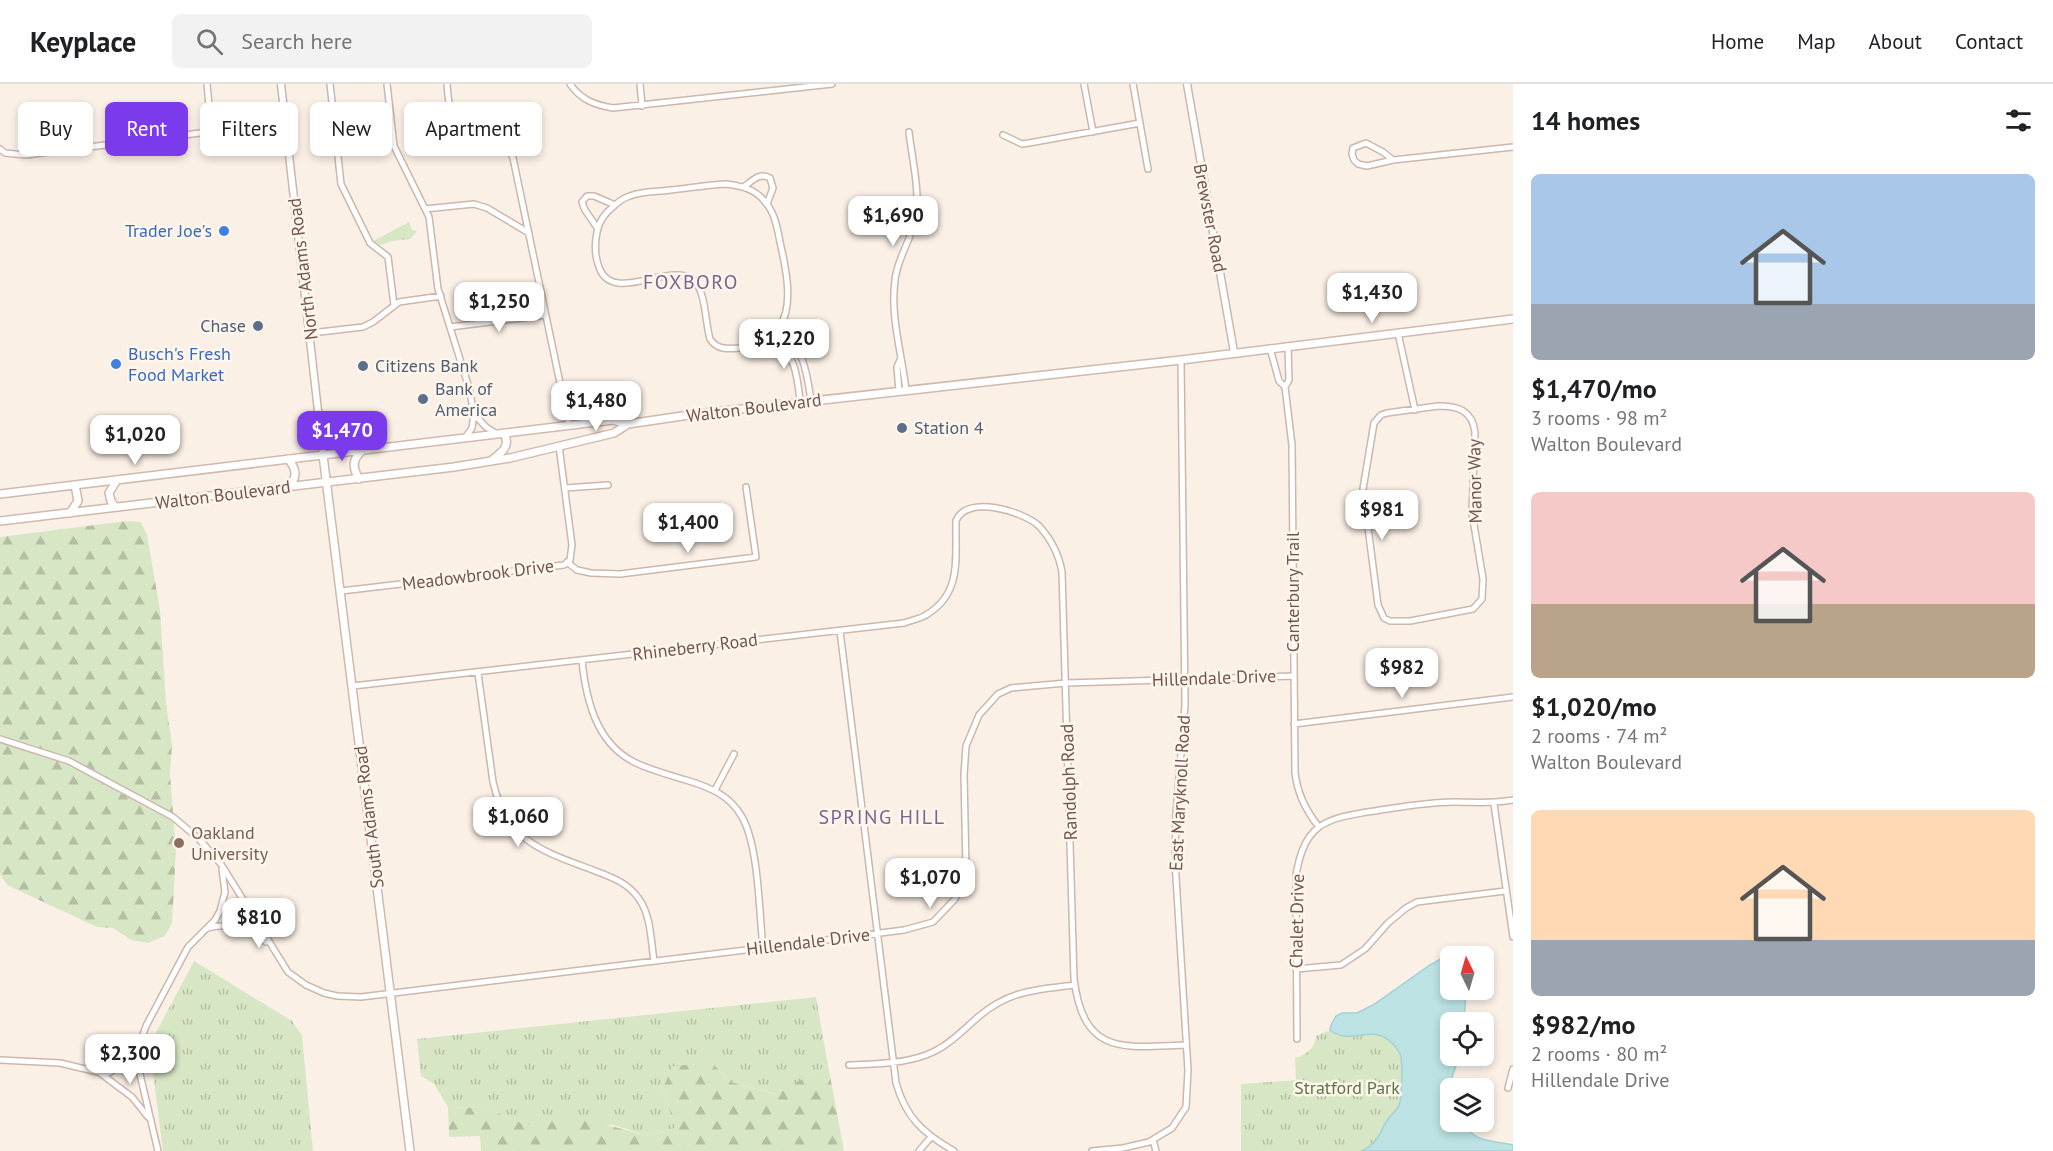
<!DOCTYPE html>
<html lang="en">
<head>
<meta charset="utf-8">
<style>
  body { margin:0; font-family:"PT Sans",sans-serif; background:#f2f2f2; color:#202124; height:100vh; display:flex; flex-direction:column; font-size:22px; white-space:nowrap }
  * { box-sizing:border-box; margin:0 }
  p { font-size:20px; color:#757577 }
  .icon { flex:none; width:33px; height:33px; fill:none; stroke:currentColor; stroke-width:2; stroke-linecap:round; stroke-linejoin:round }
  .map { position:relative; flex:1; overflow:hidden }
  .panel { display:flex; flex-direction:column; background:#fff; width:540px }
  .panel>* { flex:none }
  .banner { position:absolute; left:18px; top:18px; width:570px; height:54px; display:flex; gap:12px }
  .needle { width:39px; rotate:355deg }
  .fabs { position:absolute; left:1440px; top:862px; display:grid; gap:12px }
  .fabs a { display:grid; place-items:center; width:54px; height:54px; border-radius:9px; background:#fff; box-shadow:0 3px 9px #0003; font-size:30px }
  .price { position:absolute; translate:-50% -51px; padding:0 14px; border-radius:12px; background:#fff; color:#222; font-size:20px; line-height:39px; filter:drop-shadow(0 2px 3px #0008) }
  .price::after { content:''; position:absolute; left:50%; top:36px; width:18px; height:14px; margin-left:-9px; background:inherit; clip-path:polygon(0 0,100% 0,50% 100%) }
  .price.active { background:#7c3aed; color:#fff }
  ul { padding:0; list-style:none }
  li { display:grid; align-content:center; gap:12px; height:318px; padding:0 18px }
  li span { display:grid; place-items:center; height:186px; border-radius:9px; color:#555 }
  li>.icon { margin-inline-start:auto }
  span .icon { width:108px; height:108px; fill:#fffc; stroke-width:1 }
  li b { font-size:26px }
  h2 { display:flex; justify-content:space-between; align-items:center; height:72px; padding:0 18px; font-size:26px }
  .pill { padding:0 21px; border-radius:9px; background:#fff; box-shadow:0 3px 9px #0003; font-size:21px; line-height:54px }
  .pill.active { background:#7c3aed; color:#fff }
  header { display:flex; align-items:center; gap:36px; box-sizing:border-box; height:84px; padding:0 30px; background:#fff; border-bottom:2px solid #e0e0e0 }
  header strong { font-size:28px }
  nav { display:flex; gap:33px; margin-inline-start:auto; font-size:21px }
  .search { width:420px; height:54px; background:#f2f2f2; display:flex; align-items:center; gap:15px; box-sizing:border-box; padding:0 21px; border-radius:9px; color:#757577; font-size:22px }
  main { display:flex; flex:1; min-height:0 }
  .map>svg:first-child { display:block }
</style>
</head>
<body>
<header>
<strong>Keyplace</strong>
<div class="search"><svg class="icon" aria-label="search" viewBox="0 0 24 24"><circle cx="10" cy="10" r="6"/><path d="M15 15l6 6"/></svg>Search here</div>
<nav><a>Home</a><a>Map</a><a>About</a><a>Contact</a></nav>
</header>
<main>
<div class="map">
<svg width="1513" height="1067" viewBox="0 0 1513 1067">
  <defs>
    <pattern id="grass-tufts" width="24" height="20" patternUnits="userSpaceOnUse" patternTransform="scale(1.5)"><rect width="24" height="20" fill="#d7e7c5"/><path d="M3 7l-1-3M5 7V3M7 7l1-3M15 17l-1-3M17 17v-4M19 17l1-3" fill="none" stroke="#b3bea2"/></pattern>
    <pattern id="forest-firs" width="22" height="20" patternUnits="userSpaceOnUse" patternTransform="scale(1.5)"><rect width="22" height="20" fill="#d7e7c5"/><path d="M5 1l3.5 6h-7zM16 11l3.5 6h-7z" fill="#b3bea2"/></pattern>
  </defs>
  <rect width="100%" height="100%" fill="#fbf0e6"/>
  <path fill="url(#grass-tufts)" d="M379,42L381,52L346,56L345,46Z
    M409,138L412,146L417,147L410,155L392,157L381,161L373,157Z
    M194,877L292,937L302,951L313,1067H163L150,965L152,956Z
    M816,913L828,981L776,1010L731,998L712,979L663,1004L675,1044L649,1052L613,1041H526L486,1024L448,1023L434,1000L421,992L417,955Z
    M1330,946L1337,952L1381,951L1387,954L1401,972L1402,1009L1399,1023L1387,1037L1378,1056L1362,1067H1241V1000L1296,996L1295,974C1306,971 1315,964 1316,952Z"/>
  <path fill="url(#forest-firs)" d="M127,437L141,438L147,451L160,526L166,619L172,660L170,690L176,766L172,839L165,852L148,859L131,856L113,844L97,843L7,801L0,790V453Z
    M712,979L731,998L775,1010L828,981L844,1067H481L480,1052L449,1053L448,1023L486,1024L526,1041L552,1033L584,1035L649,1052L675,1044L663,1004L673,982Z"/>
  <path fill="#bce2e3" stroke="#a3d2d4" stroke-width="1.5" d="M1462,863L1465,873H1450V906H1466L1464,939H1450V972H1460L1453,990L1450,1005V1038H1463C1471,1058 1495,1057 1513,1061V1067H1362C1383,1054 1376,1053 1388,1035C1391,1030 1397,1027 1399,1021C1402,1014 1403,976 1400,970C1397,964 1390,956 1384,953C1369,944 1347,961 1330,946L1331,941L1336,932L1342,929H1357L1373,921L1430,881Z"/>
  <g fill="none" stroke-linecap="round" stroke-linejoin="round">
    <defs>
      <path id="minor" d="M330,0L341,100L370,159L388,173L394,221
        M387,0L394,62L429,133L438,205L469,304L474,330L472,344L465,354
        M447,0C448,11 448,23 455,33C468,53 504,51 513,74L569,342
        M570,0C581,16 595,21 613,24L832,0
        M640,0L642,22
        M1084,0L1093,48
        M1133,0L1148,85
        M335,45L391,38
        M1003,51L1022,60L1029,59L1140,39
        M336,60L393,54
        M0,65L5,69L26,71L208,48L211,43L207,0
        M1393,76L1383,68L1366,59L1353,64L1352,70L1354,76L1358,80L1367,82L1393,76L1513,63
        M726,100C742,102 756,105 766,119C777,132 778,151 782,167C791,210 797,256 739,264C728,265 717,266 710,255C705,239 706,204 692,195C668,178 609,223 598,180C595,171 595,158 597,148C599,137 606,128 614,122C619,117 623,114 630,112C642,107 658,108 671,106C689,104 707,101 726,100Z
        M745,102C753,96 760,88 770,94L773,104L767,120
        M425,125L474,120L487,124L529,149
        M598,145L585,126L582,118L587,112H594L615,121
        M779,241C803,269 806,280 811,317
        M450,243L546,231
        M311,249L363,243L373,238L399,218L441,212
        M1398,249L1415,326
        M771,251C795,272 797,287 800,318
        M1270,264L1279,297L1285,303L1289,296L1288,262
        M1285,303L1292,361L1295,688C1297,708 1306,727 1319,743
        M906,306C902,270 890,233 895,196C897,176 909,159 914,140C922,113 912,76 909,48
        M899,307L897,283L900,276
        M1438,322C1458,322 1472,326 1475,348L1472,429L1483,495L1482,515L1473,525L1410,537H1390L1384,534L1378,521L1363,405L1374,339L1381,331L1387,329Z
        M474,330L486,343L497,350
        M565,404L608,401
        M567,478L577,486L591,489L620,490L756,473L746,403
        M341,507L564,481L570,476L572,461L559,362
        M840,547L896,999C906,1034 923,1049 954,1067
        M582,577C586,615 596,659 634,678C650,686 669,691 686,696C709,703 730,711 742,733C759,763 759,828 763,864
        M478,589L493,698C507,760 546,768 598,788C614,794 629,800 639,815C651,831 651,858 654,877
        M353,602L904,539C911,536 920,535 926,531C963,509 955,473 956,437C966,410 1023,427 1039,442C1051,455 1059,471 1062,488L1074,895C1084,973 1124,963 1186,961
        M1294,640L1513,613
        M0,655L69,677L173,733L199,755L221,780L288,888L306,901L324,909L337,912L361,913L786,861L904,846L933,838L955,815L962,800L966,784L964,691L966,662L979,631L998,610L1011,604L1066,599L1293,592
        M715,706L734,670
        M1494,720L1513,853
        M208,844C230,838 249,844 266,858
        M1296,885L1341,881L1365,865L1388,839L1406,824L1417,818L1505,807
        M1297,955L1296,791C1299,774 1304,754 1319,743C1333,733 1351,731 1367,728C1396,724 1425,718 1454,718C1474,718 1492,720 1513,716
        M0,976L60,979L98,988L108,989L121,982L138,961
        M849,981C874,980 901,980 926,971C946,964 961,948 977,934C1009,906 1036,906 1075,901
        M100,989L132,1013L148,1033
        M1508,1004L1513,985
        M1153,1056L1156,1067
        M158,1067L139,986V962L146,942L188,863L215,836L220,827L225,808L222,785
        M919,1067L931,1053
        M1092,1067L1123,1064L1149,1058L1172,1044L1186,1023L1188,986L1175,777L1176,730L1185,621L1181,276"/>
      <path id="tertiary" d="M281,0L323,371
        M1187,0L1234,268"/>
      <path id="secondary" d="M323,371L410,1067
        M492,376C502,368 511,362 504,349
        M359,395C352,383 352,375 363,366
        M287,403C298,395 297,385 288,375
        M0,410L613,336L628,340
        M115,423L111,417L109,409L117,396
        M70,429L78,417L75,401
        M0,437L454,383L510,374L614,349L628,340L696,330L1181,276L1513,235"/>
    </defs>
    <use href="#minor" stroke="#ccb7ad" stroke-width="8"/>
    <use href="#tertiary" stroke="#ccb7ad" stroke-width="9"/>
    <use href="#secondary" stroke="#d0b9ad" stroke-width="10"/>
    <use href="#minor" stroke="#fff" stroke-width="5"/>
    <use href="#tertiary" stroke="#fff" stroke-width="6"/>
    <use href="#secondary" stroke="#fff" stroke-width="7"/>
  </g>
  <g fill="#3f7fe0" stroke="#fef5ec" stroke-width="2">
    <circle cx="224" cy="147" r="6"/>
    <circle cx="116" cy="280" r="6"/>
  </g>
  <g fill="#5c6f8a" stroke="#fef5ec" stroke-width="2">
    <circle cx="258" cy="242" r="6"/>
    <circle cx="363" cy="282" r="6"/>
    <circle cx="423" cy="315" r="6"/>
    <circle cx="902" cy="344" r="6"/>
  </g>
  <circle fill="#8d6e63" stroke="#fef5ec" stroke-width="2" cx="179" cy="759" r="6"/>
  <g text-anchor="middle" stroke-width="5" stroke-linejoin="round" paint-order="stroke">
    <g font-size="18" fill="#72564d" stroke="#fef5ec">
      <text transform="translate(1210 134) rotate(79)" y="6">Brewster Road</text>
      <text transform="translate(303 185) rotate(-97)" y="6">North Adams Road</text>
      <text transform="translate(754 324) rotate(-7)" y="6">Walton Boulevard</text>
      <text transform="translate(1475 397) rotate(-91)" y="6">Manor Way</text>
      <text transform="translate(223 411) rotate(-7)" y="6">Walton Boulevard</text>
      <text transform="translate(478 491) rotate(-7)" y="6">Meadowbrook Drive</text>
      <text transform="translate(1293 508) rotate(-90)" y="6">Canterbury Trail</text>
      <text transform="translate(695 563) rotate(-7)" y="6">Rhineberry Road</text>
      <text transform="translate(1214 594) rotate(-2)" y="6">Hillendale Drive</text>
      <text transform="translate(1069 698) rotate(-92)" y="6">Randolph Road</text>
      <text transform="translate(1180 709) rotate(-87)" y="6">East Maryknoll Road</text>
      <text transform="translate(369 733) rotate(-97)" y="6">South Adams Road</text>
      <text transform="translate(1297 837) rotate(-89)" y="6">Chalet Drive</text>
      <text transform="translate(808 858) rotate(-7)" y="6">Hillendale Drive</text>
    </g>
    <g font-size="18" fill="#366cbe" stroke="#fef5ec" text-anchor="end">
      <text x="212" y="153">Trader Joe's</text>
      <text x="128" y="276" text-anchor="start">Busch's Fresh<tspan x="128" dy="21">Food Market</tspan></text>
    </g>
    <g font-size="18" fill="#4e5e75" stroke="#fef5ec" text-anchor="start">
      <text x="246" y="248" text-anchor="end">Chase</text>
      <text x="375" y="288">Citizens Bank</text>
      <text x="435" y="311">Bank of<tspan x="435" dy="21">America</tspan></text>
      <text x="914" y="350">Station 4</text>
    </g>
    <g font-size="18" fill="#785e54" stroke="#fef5ec" text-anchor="start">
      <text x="191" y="755">Oakland<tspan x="191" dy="21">University</tspan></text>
    </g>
    <g font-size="18" fill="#5a7745" stroke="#fef5ec">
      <text x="1347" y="1010">Stratford Park</text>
    </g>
    <g font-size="20" letter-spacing="1.5" fill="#7b658e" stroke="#fef5ec">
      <text x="691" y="205">FOXBORO</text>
      <text x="882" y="740">SPRING HILL</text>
    </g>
  </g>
</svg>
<div class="fabs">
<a><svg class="needle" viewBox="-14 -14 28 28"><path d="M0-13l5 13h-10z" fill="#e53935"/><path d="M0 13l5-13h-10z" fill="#757577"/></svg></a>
<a><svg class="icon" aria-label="locate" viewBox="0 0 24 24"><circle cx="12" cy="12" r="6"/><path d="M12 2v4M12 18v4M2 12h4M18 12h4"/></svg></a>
<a><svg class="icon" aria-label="layers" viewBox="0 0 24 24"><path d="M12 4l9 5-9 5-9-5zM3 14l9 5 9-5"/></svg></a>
</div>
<b class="price" style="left:893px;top:163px">$1,690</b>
<b class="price" style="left:1372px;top:240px">$1,430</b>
<b class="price" style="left:499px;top:249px">$1,250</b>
<b class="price" style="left:784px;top:286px">$1,220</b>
<b class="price" style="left:596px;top:348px">$1,480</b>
<b class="price active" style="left:342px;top:378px">$1,470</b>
<b class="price" style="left:135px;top:382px">$1,020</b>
<b class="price" style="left:1382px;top:457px">$981</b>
<b class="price" style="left:688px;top:470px">$1,400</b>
<b class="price" style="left:1402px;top:615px">$982</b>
<b class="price" style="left:518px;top:764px">$1,060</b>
<b class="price" style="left:930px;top:825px">$1,070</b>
<b class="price" style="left:259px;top:865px">$810</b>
<b class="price" style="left:130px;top:1001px">$2,300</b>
<div class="banner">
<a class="pill">Buy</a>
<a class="pill active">Rent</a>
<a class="pill">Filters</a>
<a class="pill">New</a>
<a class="pill">Apartment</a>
</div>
</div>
<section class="panel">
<h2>14 homes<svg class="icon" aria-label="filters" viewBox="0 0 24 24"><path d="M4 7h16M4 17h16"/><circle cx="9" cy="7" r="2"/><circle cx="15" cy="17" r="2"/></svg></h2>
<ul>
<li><span style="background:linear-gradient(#a9c7e8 70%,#9aa5b1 0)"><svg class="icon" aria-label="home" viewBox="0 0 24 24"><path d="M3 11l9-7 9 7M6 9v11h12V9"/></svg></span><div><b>$1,470/mo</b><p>3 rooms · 98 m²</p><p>Walton Boulevard</p></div></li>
<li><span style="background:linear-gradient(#f6c9c9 60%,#b9a48a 0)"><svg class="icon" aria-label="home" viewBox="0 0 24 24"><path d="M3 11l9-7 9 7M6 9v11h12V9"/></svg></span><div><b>$1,020/mo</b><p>2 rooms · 74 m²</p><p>Walton Boulevard</p></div></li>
<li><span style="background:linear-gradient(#ffd9b3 70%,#9aa5b1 0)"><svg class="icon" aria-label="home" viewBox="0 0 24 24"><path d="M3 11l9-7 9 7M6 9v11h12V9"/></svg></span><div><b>$982/mo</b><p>2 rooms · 80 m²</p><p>Hillendale Drive</p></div></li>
</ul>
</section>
</main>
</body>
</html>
